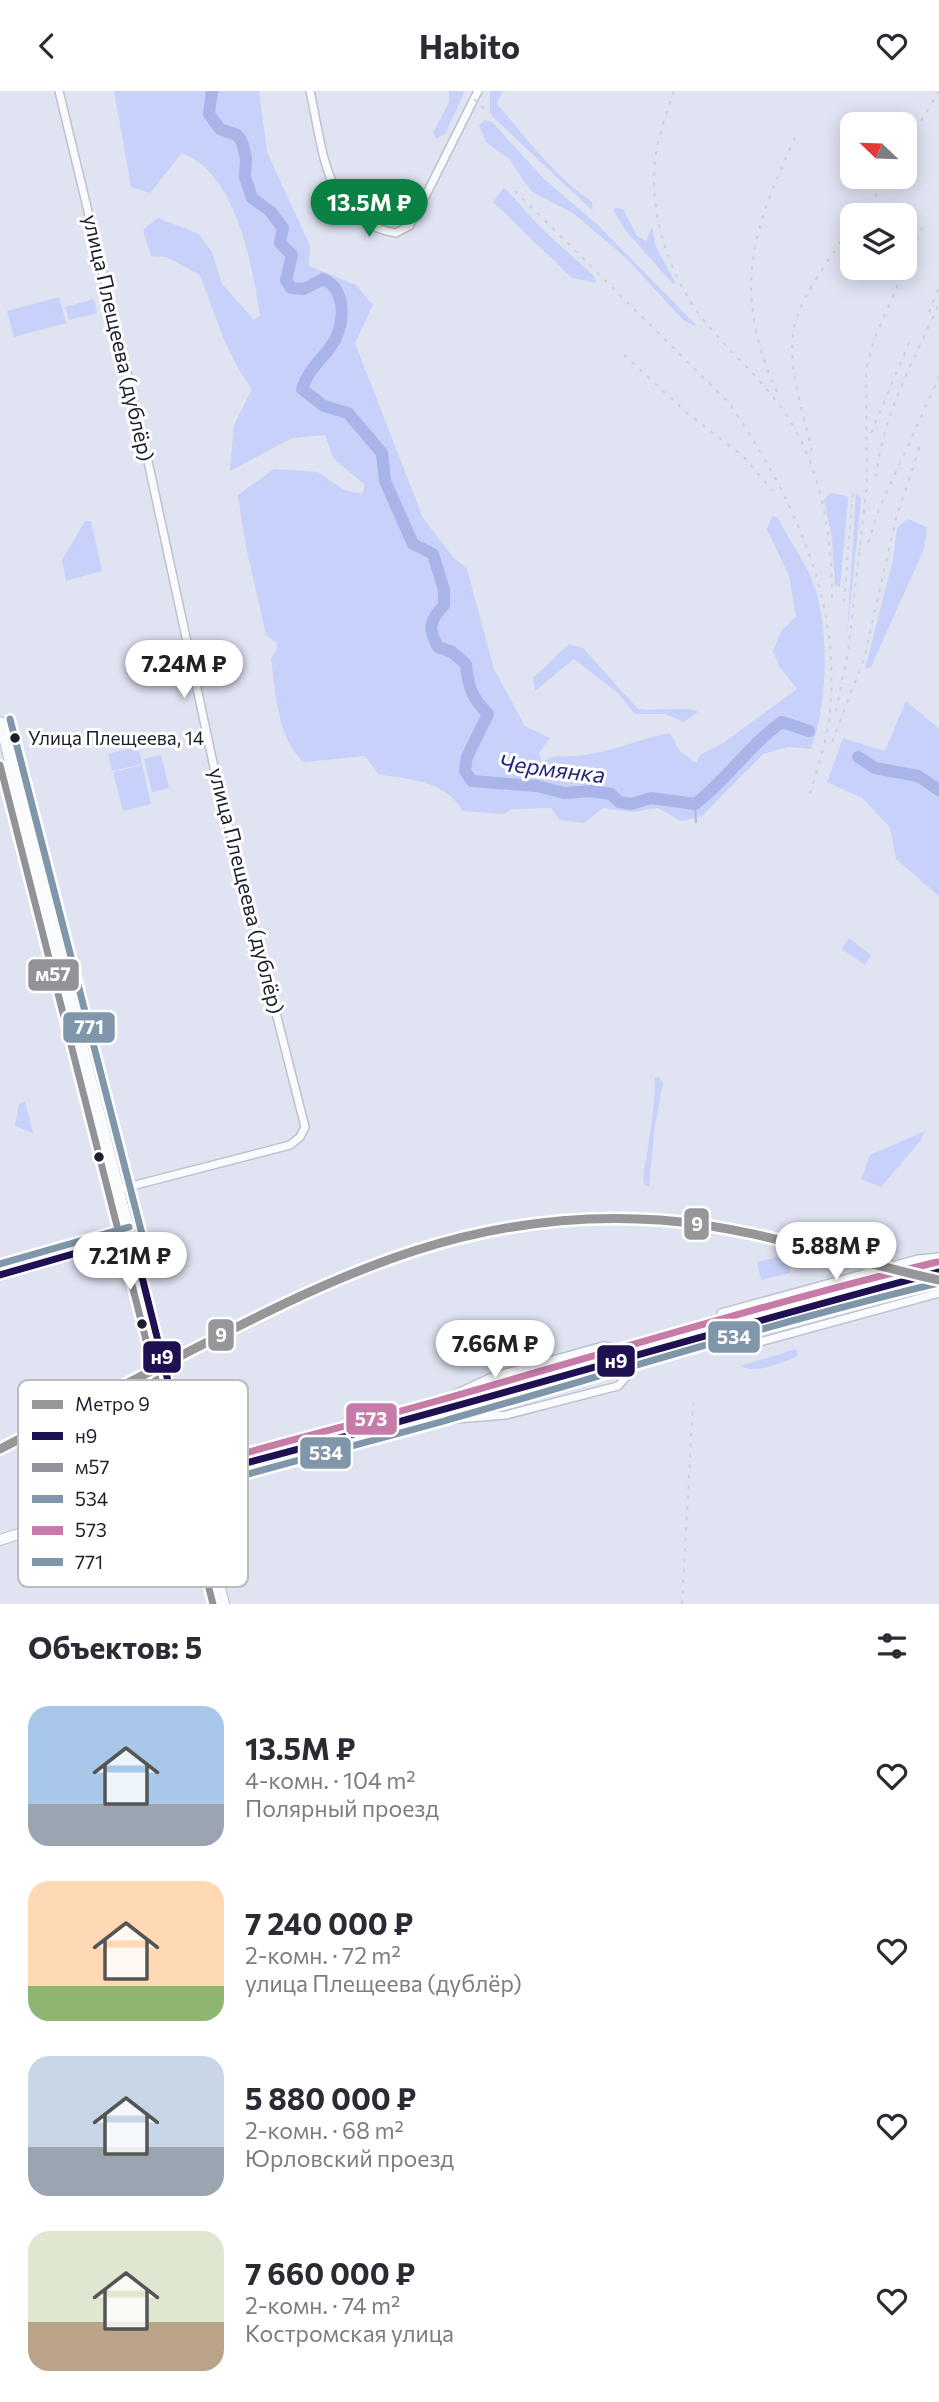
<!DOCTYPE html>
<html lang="ru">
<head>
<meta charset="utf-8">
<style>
  body { margin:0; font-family:Commissioner,sans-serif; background:#f7f7f7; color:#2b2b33; height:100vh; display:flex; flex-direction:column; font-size:26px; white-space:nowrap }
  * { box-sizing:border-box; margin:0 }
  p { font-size:23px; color:#7c7c81 }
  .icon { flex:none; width:38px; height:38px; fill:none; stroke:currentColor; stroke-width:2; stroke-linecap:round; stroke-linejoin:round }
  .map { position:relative; height:1513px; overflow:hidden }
  .sheet { display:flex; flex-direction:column; background:#fff; flex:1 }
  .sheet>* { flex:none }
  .needle { width:46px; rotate:293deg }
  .controls { position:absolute; left:840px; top:21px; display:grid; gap:14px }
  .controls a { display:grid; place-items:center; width:77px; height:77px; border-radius:14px; background:#fff; box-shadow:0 4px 18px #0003; font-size:35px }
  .price { position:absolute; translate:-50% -60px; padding:0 16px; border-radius:24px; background:#fff; color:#222; font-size:23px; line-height:46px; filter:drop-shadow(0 2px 4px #0008) }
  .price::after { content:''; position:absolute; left:50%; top:42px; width:21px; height:16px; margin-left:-10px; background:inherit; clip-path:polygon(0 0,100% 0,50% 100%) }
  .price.current { background:#0b8043; color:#fff }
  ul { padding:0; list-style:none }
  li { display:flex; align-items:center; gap:21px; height:175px; padding:0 28px }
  li span { display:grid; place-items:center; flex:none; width:196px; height:140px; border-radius:21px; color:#555 }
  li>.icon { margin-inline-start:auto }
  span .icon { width:84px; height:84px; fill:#fffc; stroke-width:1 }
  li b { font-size:30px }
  h2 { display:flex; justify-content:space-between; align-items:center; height:84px; padding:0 28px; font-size:30px }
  header { display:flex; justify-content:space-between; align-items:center; height:91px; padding:0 28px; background:#fff; font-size:32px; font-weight:700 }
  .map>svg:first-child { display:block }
</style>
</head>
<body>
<header><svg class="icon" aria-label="back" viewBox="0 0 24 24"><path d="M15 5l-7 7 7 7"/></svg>Habito<svg class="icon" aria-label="heart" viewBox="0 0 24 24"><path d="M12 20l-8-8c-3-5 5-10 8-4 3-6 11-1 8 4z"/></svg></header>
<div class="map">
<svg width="939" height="1513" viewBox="0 0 939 1513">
  <rect width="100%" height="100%" fill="#dfe3f2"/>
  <path fill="#c8d1f9" d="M114,0H259L267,61L310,155L309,175L356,194L373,214L355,252L423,427L453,466L467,478L494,578L525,635L550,647L539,662L542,672C553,663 558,666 572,665C606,664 637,648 670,642L680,660L696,672L700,664L723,652L797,598L779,575L773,560L782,539L796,526L789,485L767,438L772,425L778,427C790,451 811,478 817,504C829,550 827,613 811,658L788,656L763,663L702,725L681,730L658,717L631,721L603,717L584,732L560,729L551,717L511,718L504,723L463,720C444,689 411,689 378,683L365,665L304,671C277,648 276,602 271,568L277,558V552L266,544L245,451L238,404L274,378L318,381L344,399L362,403L365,394L333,367L325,344L292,347L230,380L234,334L252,298C226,264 215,223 200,184L167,166L151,165L143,139L158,127L199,143L212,161L222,193L254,229L260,224C252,173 236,82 182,62L150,102L131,96Z
    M449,0H465L445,43L436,48L433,42L449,11Z
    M490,0H502L497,13C526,47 554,85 592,111L593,120L494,27L490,21Z
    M485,29L492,31L545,89L599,135L697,235L684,230L626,167L573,122L532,101L509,68L486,51L479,34Z
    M504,96L540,136L594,185L596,192L572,187L493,111Z
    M616,117L623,118L637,145L646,150L652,136L655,154L675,191L673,193L626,140L613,119Z
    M59,206L66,232L14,246L7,220Z
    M94,208L97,222L69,229L65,216Z
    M830,402L847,405L848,409L840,496L835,494L832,447L824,409Z
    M856,402L861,407L860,419L847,544Z
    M908,428L927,436L924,458L871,576L865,578L893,469L897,437Z
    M85,430H91L102,480L66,490L62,469Z
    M569,553L583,557L638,618C653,621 688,614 698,621L684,631L665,623H635L618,602L574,568L535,600L533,587Z
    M906,610L939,638V805L896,768L890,736L862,707L827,691L843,647L885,660Z
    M138,656L142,673L112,680L108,663Z
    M161,664L169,697L152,701L144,668Z
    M142,674L151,713L123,720L113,681Z
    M849,847L871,864L865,874L842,858Z
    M659,986L663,992L654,1041L649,1095H645L643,1087C648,1054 655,1020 655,987Z
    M25,1011L33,1042L15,1035L19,1013Z
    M925,1040L921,1049L881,1096L861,1088L870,1064Z
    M858,1154L862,1170L831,1179L826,1161Z
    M786,1164L790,1182L761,1189L757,1171Z
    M796,1258L798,1265C784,1271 755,1284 741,1275Z"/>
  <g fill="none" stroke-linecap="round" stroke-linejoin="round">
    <path stroke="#a9b4e8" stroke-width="2" d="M695,713L696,731"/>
    <path stroke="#a9b4e8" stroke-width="12" d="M212,0L209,23L220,38L237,44L242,51L246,67L245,86L252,107L270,120L283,137L280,152L292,164L286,189L291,197L304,198L323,188C345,197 345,227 336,247C327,265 308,277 302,298L324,315L348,322L382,362L385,390L413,453L433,463L444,499V514C430,529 427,537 438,556L452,561L466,573C468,596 472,607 488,623L467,666L465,680L472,690L537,695L564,702L591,700L611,703L619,711L631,713L651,707L695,713C728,688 749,654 782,631L809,640
      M858,666L875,677L918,685L939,699"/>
    <defs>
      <path id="street" d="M59,0L146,361L217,690L305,1036L300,1046L290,1054L120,1098
        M310,0C323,57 324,130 396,142L409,135L419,118L478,0
        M939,1166L918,1168L721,1222L719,1250L729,1256L745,1255L939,1202
        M401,1328L492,1286L603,1255L616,1257L627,1270L626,1286L618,1295L506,1324L418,1331"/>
      <path id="secondary" d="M0,631L224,1513
        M0,1184L132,1146
        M741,1233L939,1181
        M0,1449L192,1386L369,1341L605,1273"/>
    </defs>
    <use href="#street" stroke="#bec1ce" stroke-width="10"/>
    <use href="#secondary" stroke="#bec1ce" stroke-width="12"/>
    <use href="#street" stroke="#fafbfd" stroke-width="7"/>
    <use href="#secondary" stroke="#fafbfd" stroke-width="10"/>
    <path stroke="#cfd0d5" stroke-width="2" stroke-dasharray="3.5 7" stroke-linecap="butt" d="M674,0C666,23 657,47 655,71C649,129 673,195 711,238C738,269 768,294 790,330C823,382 833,452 832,513
      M474,8L484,18
      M905,57L939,0
      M515,100L729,312C792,404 841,507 830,620C827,650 817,680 808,708
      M864,124L887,86
      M929,221L939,196
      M624,264L688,323L743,365L773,400
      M777,301C732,202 751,141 795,47
      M871,342L911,247
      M812,360C804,323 788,281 793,242C797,208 834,163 852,133
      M876,386C882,325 914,269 939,213
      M868,452L879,418L939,286
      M844,511L853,399
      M836,620L848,561L867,393L866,279L874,249L924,133
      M832,651L864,568L896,427L921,352
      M682,1513L693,1312"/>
    <defs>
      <path id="secondary-bridge" d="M605,1273L741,1233"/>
    </defs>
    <use href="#secondary-bridge" stroke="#bec1ce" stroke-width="12" stroke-linecap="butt"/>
    <use href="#secondary-bridge" stroke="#fafbfd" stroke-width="10"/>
    <defs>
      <path id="bus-1" d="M132,1146L192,1386
        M0,1184L132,1146
        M192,1386C442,1322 689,1247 939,1181"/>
      <path id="bus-2" d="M0,674L213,1513"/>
      <path id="bus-3" d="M122,1421C228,1386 336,1360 444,1330C609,1283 772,1232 939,1192"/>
      <path id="bus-4" d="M116,1401C221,1366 330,1340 437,1310C603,1263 768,1212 937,1171"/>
      <path id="bus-5" d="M10,628L142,1143
        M0,1173L129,1136"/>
    </defs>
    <use href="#bus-1" stroke="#fff" stroke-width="12"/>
    <use href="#bus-2" stroke="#fff" stroke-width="12"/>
    <use href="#bus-3" stroke="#fff" stroke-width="12"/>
    <use href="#bus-4" stroke="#fff" stroke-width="12"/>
    <use href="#bus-5" stroke="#fff" stroke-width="12"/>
    <use href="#bus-1" stroke="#1f1051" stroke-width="7"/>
    <use href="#bus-2" stroke="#929398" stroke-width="7"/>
    <use href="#bus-3" stroke="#8096aa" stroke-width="7"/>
    <use href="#bus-4" stroke="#c67ba8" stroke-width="7"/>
    <use href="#bus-5" stroke="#8096aa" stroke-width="7"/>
    <defs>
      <path id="metro-1" d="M0,1358C63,1325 126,1293 188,1261C344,1180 479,1116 660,1129C755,1136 846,1169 939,1189"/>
    </defs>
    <use href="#metro-1" stroke="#fff" stroke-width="14"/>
    <use href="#metro-1" stroke="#979799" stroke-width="9"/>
  </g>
  <g fill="#1c1f2b" stroke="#fff" stroke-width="2.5">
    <circle cx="15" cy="647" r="6"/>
    <circle cx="99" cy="1066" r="6"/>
    <circle cx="142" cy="1233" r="6"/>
  </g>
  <g text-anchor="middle" stroke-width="6" stroke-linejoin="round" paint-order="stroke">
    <g font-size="19" fill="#1c1f2b" stroke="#fff" text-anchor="start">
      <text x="28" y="654">Улица Плещеева, 14</text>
    </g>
    <g font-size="21" fill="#1c1f2b" stroke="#fff">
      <text transform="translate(118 247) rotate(77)" y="7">улица Плещеева (дублёр)</text>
      <text transform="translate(246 800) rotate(76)" y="7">улица Плещеева (дублёр)</text>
    </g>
    <g font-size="23" font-style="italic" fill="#242775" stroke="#fff">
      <text transform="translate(552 678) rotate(7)" y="8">Чермянка</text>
    </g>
  </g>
  <rect x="18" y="1289" width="230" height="207" rx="10" fill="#fff" stroke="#bbbcbf" stroke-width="2"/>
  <rect x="32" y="1309" width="31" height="9" fill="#979799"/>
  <rect x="32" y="1341" width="31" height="8" fill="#1f1051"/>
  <rect x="32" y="1372" width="31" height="9" fill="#929398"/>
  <rect x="32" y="1404" width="31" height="8" fill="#8096aa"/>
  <rect x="32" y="1435" width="31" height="9" fill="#c67ba8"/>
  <rect x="32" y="1467" width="31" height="8" fill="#8096aa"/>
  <g font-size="19" fill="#1c1f2b">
    <text x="75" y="1320">Метро 9</text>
    <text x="75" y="1352">н9</text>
    <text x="75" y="1383">м57</text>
    <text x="75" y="1415">534</text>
    <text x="75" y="1446">573</text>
    <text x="75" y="1478">771</text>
  </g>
  <g stroke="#fff" stroke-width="2.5">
    <rect x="27" y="867" width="53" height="34" rx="7" fill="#929398"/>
    <rect x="62" y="920" width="54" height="33" rx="7" fill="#8096aa"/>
    <rect x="683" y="1116" width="27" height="34" rx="7" fill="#979799"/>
    <rect x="207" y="1227" width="28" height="34" rx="7" fill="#979799"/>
    <rect x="707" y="1229" width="54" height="34" rx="7" fill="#8096aa"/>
    <rect x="142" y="1249" width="40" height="34" rx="7" fill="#1f1051"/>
    <rect x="596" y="1253" width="40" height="34" rx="7" fill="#1f1051"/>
    <rect x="345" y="1311" width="53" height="34" rx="7" fill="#c67ba8"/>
    <rect x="299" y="1345" width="53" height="34" rx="7" fill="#8096aa"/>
  </g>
  <g font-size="19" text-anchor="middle" font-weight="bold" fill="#fff">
    <text x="53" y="890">м57</text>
    <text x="89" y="943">771</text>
    <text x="697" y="1140">9</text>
    <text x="221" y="1251">9</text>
    <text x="734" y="1253">534</text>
    <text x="162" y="1273">н9</text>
    <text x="616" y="1277">н9</text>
    <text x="371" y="1335">573</text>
    <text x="326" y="1369">534</text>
  </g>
</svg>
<div class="controls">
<a><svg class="needle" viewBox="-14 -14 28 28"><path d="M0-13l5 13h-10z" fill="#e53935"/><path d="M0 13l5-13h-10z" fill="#7c7c81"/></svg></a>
<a><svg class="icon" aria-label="layers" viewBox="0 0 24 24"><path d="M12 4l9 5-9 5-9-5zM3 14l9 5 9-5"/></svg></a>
</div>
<b class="price current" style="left:369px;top:148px">13.5M ₽</b>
<b class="price" style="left:184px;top:609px">7.24M ₽</b>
<b class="price" style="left:836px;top:1191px">5.88M ₽</b>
<b class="price" style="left:130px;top:1201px">7.21M ₽</b>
<b class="price" style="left:495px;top:1289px">7.66M ₽</b>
</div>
<section class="sheet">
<h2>Объектов: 5<svg class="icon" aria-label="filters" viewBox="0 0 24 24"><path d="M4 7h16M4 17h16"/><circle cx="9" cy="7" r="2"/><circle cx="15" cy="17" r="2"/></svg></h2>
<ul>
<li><span style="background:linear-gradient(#a9c7e8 70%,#9aa5b1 0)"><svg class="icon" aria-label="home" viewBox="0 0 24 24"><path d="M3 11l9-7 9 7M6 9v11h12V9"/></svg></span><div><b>13.5M ₽</b><p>4-комн. · 104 m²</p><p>Полярный проезд</p></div><svg class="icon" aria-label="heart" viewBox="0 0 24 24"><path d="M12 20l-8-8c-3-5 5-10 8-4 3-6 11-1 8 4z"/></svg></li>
<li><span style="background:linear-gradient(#ffd9b3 75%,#8fb573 0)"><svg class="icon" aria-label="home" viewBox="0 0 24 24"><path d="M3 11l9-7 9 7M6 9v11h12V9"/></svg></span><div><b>7 240 000 ₽</b><p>2-комн. · 72 m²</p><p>улица Плещеева (дублёр)</p></div><svg class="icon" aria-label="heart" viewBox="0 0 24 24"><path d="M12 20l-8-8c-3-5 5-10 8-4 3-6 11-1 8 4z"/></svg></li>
<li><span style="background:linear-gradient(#c9d6e8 65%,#9aa5b1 0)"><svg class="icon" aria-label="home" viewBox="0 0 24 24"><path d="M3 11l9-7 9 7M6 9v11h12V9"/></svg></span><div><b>5 880 000 ₽</b><p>2-комн. · 68 m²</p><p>Юрловский проезд</p></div><svg class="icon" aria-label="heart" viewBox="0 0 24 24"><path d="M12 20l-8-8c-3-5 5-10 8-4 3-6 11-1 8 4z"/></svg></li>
<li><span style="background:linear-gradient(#dfe7d0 65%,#b9a48a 0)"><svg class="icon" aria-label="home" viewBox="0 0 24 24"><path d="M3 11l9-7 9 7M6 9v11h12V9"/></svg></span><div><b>7 660 000 ₽</b><p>2-комн. · 74 m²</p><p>Костромская улица</p></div><svg class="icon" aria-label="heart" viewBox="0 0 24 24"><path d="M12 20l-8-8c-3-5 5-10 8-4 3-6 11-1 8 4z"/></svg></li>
</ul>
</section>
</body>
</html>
